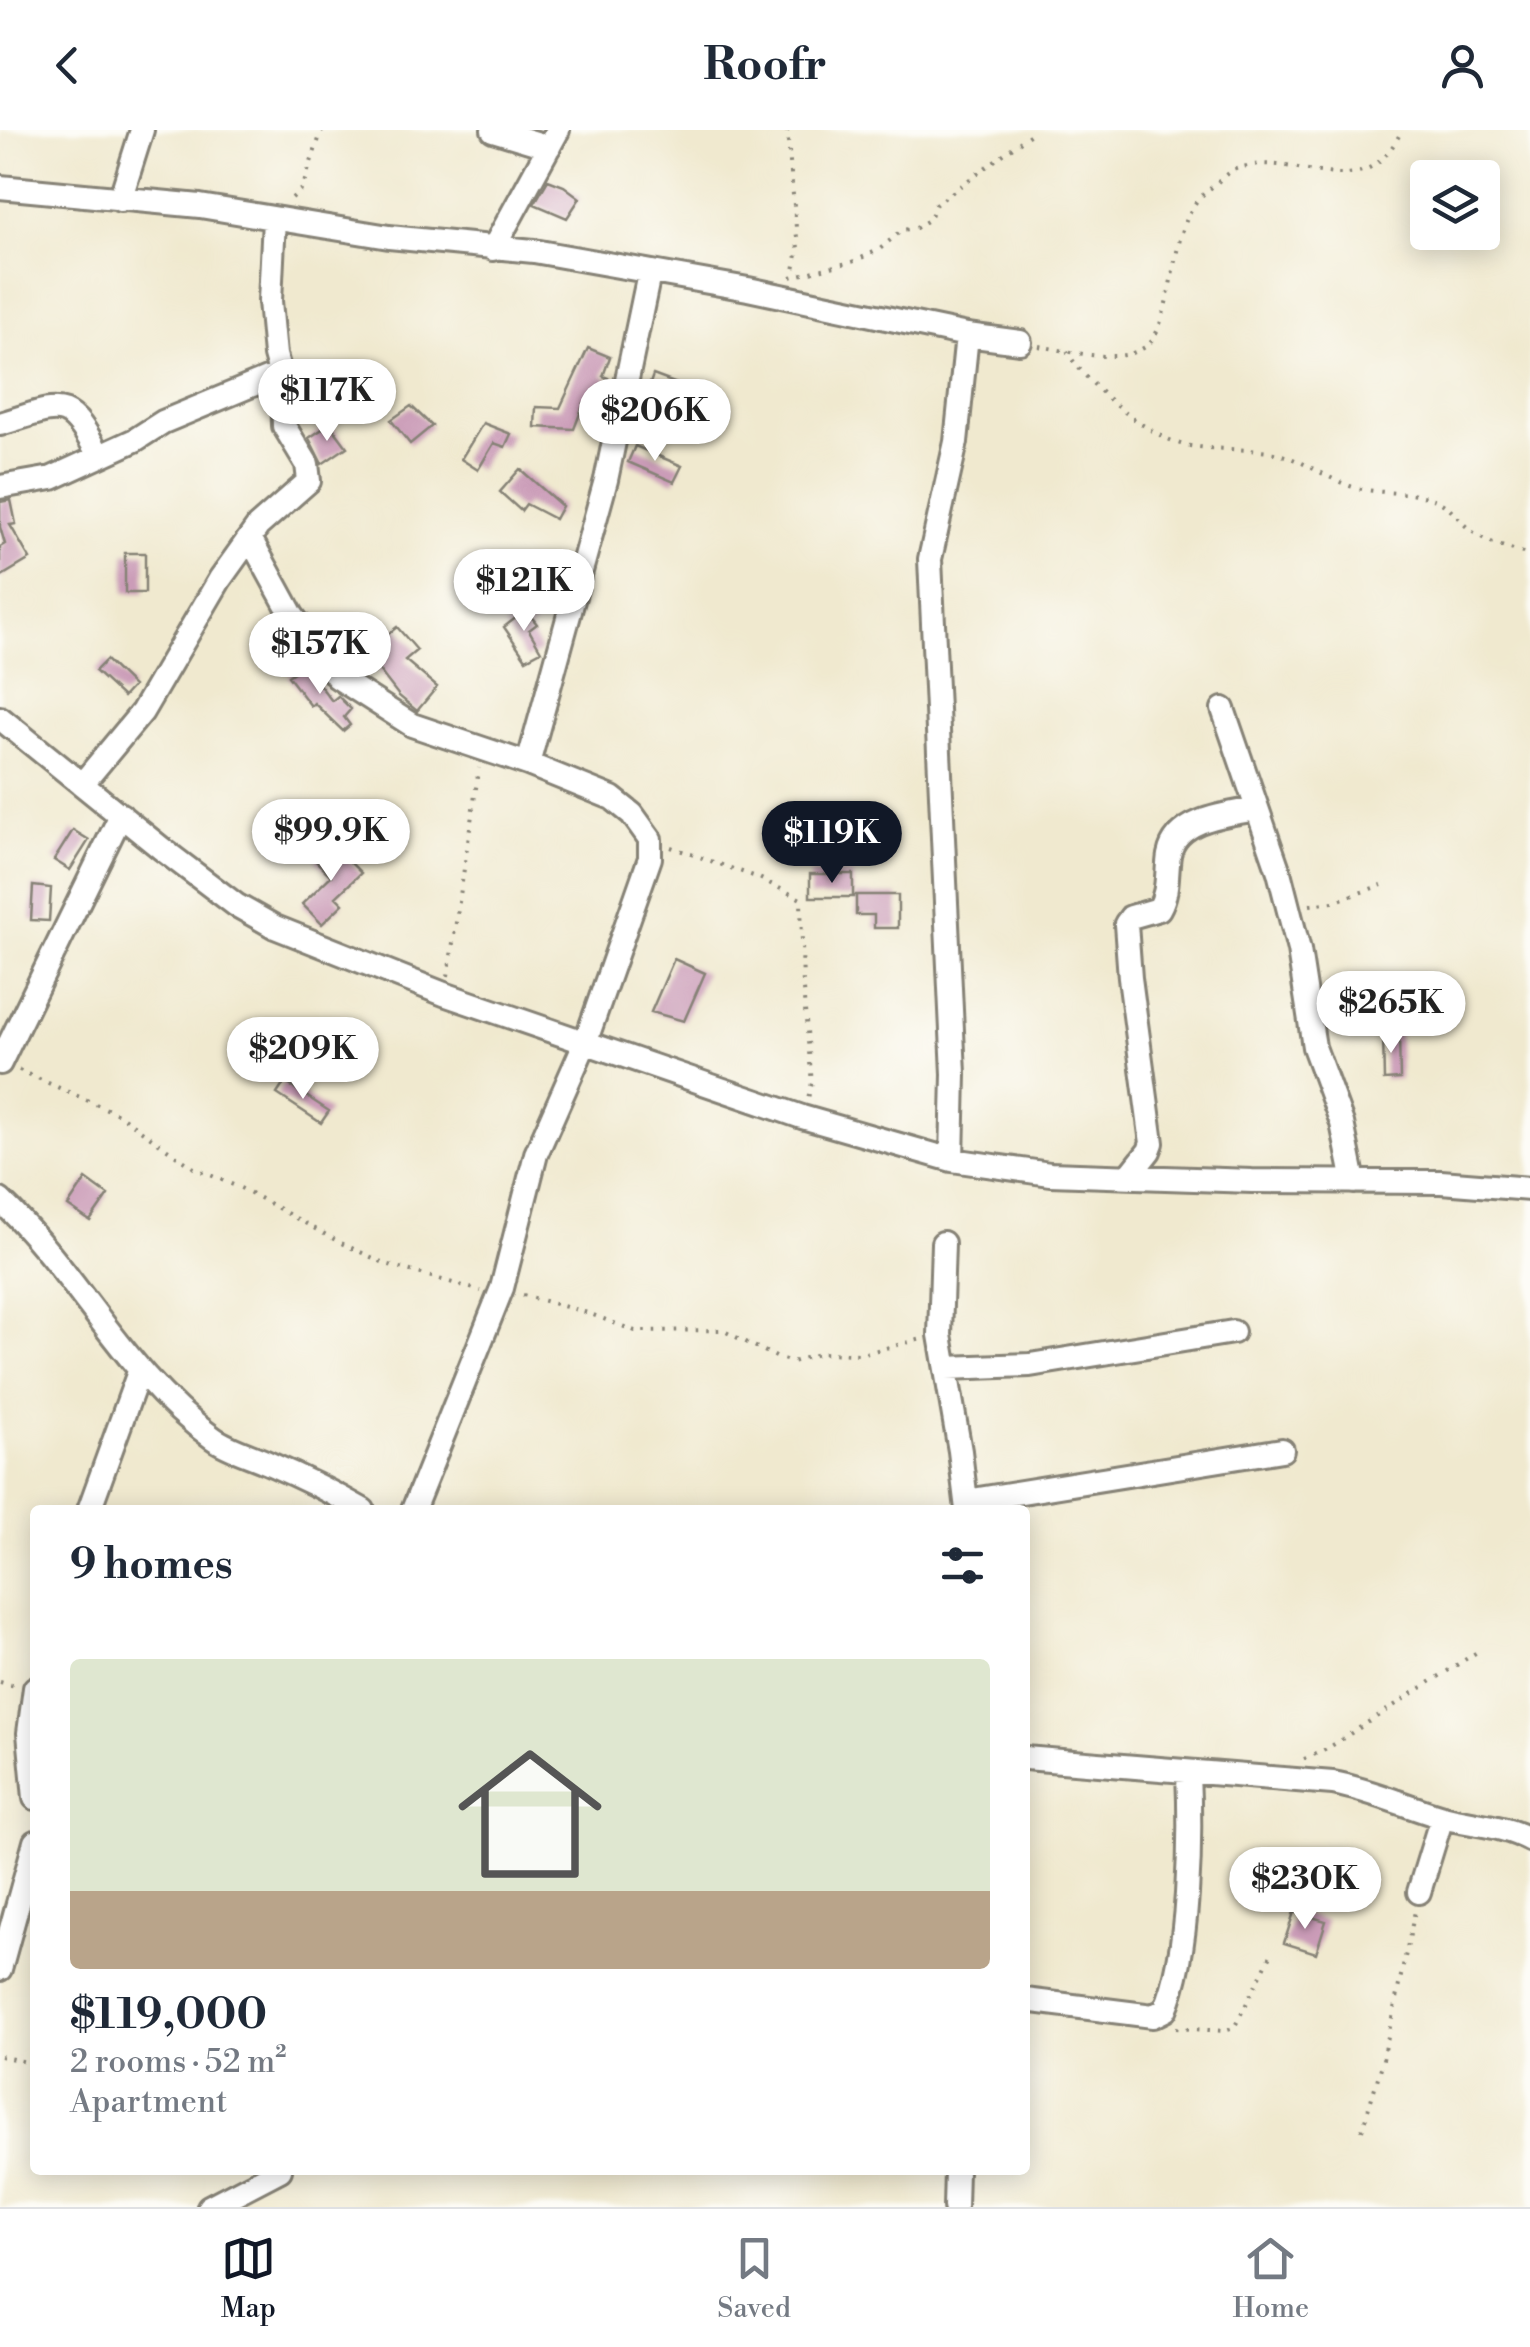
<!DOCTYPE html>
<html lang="en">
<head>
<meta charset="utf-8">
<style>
  body { margin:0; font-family:"Libre Bodoni",serif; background:#f6f6f7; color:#1f2937; height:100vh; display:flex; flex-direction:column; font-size:38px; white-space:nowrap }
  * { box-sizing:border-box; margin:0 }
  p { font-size:32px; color:#747a83 }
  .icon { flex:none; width:55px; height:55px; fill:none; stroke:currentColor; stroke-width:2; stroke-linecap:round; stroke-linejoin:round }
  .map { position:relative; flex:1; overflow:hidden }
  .drawer { position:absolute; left:30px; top:1375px; width:1000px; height:670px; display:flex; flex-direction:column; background:#fff; border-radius:10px; box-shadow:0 5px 25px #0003 }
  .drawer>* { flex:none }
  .fabs { position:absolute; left:1410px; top:30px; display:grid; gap:20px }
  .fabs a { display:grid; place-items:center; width:90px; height:90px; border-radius:10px; background:#fff; box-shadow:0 5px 25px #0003; font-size:50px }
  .price { position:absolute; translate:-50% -85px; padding:0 22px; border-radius:35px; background:#fff; color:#222; font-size:32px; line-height:65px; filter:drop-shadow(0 2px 5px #0008) }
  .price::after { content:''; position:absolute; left:50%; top:60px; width:30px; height:22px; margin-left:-15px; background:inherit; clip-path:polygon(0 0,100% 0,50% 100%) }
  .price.selected { background:#111827; color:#fff }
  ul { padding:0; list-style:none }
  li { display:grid; align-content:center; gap:20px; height:530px; padding:0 40px }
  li+li { border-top:2px solid #e0e1e3 }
  li span { display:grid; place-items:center; height:310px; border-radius:10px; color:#555 }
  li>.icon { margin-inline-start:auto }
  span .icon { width:180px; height:180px; fill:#fffc; stroke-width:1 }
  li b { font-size:42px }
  h2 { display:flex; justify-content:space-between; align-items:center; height:120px; padding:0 40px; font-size:42px }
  header { display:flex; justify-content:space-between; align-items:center; height:130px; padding:0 40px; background:#fff; font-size:45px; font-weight:700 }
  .tabs { display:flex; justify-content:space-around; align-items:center; height:140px; border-top:2px solid #e0e1e3; background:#fff; font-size:28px; color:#747a83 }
  .tabs a { display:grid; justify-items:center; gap:5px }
  .tabs .selected { color:#111827 }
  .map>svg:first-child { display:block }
</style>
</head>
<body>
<header><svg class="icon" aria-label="back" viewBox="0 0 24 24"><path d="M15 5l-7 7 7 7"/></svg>Roofr<svg class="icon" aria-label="person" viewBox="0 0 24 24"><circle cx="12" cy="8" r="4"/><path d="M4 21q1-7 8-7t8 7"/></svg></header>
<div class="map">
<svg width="1530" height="2077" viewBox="0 0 1530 2077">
  <rect width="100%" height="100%" fill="#fdfcf7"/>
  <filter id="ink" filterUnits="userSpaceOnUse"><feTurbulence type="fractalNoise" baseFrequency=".01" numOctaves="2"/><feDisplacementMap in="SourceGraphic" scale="20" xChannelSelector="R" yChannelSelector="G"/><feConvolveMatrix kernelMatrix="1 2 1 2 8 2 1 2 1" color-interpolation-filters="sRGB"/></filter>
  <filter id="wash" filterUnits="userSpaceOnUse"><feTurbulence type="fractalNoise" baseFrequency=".0048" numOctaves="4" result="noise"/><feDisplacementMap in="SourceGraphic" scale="40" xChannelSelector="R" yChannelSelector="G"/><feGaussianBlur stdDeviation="2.25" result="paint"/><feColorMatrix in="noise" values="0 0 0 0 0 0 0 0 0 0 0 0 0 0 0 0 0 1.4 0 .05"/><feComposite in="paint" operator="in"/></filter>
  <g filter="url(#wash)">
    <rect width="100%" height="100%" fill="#f0e9cf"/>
    <g id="blocks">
      <path fill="#cb9cb8" d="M548,50L564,56L580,68L567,88L534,74Z
        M588,218L610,227L603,246L608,248L595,278L584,273L574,299L535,297L536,277L560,278Z
        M653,245L685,257L678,274L647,262Z
        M411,276L432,296L410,314L391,290Z
        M483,293L511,304L505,317L494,313L478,340L461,329Z
        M330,294L347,317L322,334L309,308Z
        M635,316L682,336L674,352L628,332Z
        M520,339L562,376L555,389L526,374L521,381L500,362Z
        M11,370L16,394L10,395L30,429L0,447V417L5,414L0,397V372Z
        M125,423H145V463H125Z
        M526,480L537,494L529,500L541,521L526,529L504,497Z
        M397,497L417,520L405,530L437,557L417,581L399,566L365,522Z
        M106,530L133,556L123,567L95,541Z
        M304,535L332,571L338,566L351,579L344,587L350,595L343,601L314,573L311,576L288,546Z
        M73,700L89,710L70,740L54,730Z
        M332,714L361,743L336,767L343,774L322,794L302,774L331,746L315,730Z
        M810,744H853V767H810Z
        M33,756L51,758L49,791L31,790Z
        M856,765H898V798H874V785H856Z
        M674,829L705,843L684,891L651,882Z
        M1399,903L1400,949L1384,950L1383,904Z
        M285,952L329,981L321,993L277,964Z
        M86,1049L108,1065L90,1091L68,1076Z
        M1294,1782L1326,1791L1316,1823L1284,1813Z"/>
    </g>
  </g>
  <g filter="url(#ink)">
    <use href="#blocks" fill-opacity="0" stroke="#868276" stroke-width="2.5"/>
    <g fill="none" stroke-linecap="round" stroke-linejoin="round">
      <defs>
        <path id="minor" d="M493,0L549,17
          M0,57L200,76L389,107L534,121L748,159L967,205L1020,212
          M120,70L142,0
          M493,119L558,0
          M0,294C59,277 67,263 99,326
          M0,357L52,348L135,310L163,292L279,244
          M250,408L292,485L337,547L412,595L528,634L612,668L632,684L650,709V728L585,913L536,1024L502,1158L413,1380
          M1223,579L1279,742L1299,820L1314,917L1342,993L1354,1052
          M0,588L162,719L236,775L275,797L444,864L802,987L952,1030L1050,1044L1252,1051L1441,1052L1530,1059
          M528,634L606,350L649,144
          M83,653L142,582L220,449L258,396L309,351L307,334L284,296L283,254L275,225L270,171L274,89
          M0,933L121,685
          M952,1030L954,944L930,429L956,312L967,205
          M1130,1045L1149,1021L1152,1013L1130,848L1126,794L1131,787L1159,779C1169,761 1166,744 1169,725C1176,688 1228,684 1257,679
          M0,1070C78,1143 124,1245 213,1308C228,1319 250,1325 268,1333C301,1347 332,1362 363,1380
          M943,1113L940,1205L960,1321L967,1380
          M946,1238L1030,1235L1233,1202
          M966,1371L1282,1320
          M89,1380L139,1242
          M35,1558L29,1603L35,1668
          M1025,1628L1333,1653C1370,1660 1403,1675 1439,1686C1469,1695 1502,1694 1530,1710
          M1419,1762L1442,1687
          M0,1839L35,1712
          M1025,1870L1153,1886L1165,1880C1190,1824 1191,1705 1188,1643
          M209,2077L280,2040
          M955,2077L956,2040"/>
      </defs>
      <use href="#minor" stroke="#868276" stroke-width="28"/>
      <path stroke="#868276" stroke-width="4" stroke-dasharray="2.5 8" stroke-linecap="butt" d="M787,0L798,119L793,146
        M292,68L302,59L322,0
        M791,147L855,131L880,119L902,100L916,98L930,89L935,75L1032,3
        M1039,216C1067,221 1102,230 1130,224C1135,222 1146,218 1150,213C1172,186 1171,110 1194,75C1199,67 1208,60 1216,54C1221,49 1227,43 1233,40C1297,15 1360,86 1402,0
        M1067,221C1086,255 1152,311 1190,316C1218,320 1246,318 1274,323C1302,329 1324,347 1350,356C1377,365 1406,360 1433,369C1448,374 1456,387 1468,398C1483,412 1510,419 1530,425
        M671,717L759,748L801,769L803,859L812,953L808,968
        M1310,775L1333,772L1382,755
        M448,846L479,638
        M19,940L118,984L194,1038L245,1060L339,1112L386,1134L481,1161
        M523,1165L588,1183L635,1201L722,1200L776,1227L792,1232L821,1223L861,1224L922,1209
        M0,1552L15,1556
        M1304,1629L1325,1620L1480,1520
        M1176,1898L1224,1901L1234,1898L1272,1823
        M0,1926L35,1934
        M1362,2000L1382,1934L1415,1781"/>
      <use href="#minor" stroke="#fff" stroke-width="22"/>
    </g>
  </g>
</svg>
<div class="fabs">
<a><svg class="icon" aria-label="layers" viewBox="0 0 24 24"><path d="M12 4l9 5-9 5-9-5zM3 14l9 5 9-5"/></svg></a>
</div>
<b class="price" style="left:327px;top:314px">$117K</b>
<b class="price" style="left:655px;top:334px">$206K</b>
<b class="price" style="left:524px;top:504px">$121K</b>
<b class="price" style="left:320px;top:567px">$157K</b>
<b class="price" style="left:331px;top:754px">$99.9K</b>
<b class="price selected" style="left:832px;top:756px">$119K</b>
<b class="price" style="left:1391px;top:926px">$265K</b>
<b class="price" style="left:303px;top:972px">$209K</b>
<b class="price" style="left:1305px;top:1802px">$230K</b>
<section class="drawer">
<h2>9 homes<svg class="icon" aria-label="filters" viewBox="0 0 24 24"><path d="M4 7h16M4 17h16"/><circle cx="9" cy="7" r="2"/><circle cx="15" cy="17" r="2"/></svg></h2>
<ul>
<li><span style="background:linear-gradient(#dfe7d0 75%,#b9a48a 0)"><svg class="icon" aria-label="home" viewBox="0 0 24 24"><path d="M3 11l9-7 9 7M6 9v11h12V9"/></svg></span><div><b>$119,000</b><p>2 rooms · 52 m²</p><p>Apartment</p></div></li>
</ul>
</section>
</div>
<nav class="tabs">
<a class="selected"><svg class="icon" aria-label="map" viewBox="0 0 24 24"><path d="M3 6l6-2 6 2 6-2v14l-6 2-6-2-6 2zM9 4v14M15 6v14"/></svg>Map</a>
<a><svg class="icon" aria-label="saved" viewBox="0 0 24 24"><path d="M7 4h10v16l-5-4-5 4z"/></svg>Saved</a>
<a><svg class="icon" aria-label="home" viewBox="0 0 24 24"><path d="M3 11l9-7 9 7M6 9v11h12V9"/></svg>Home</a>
</nav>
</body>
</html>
